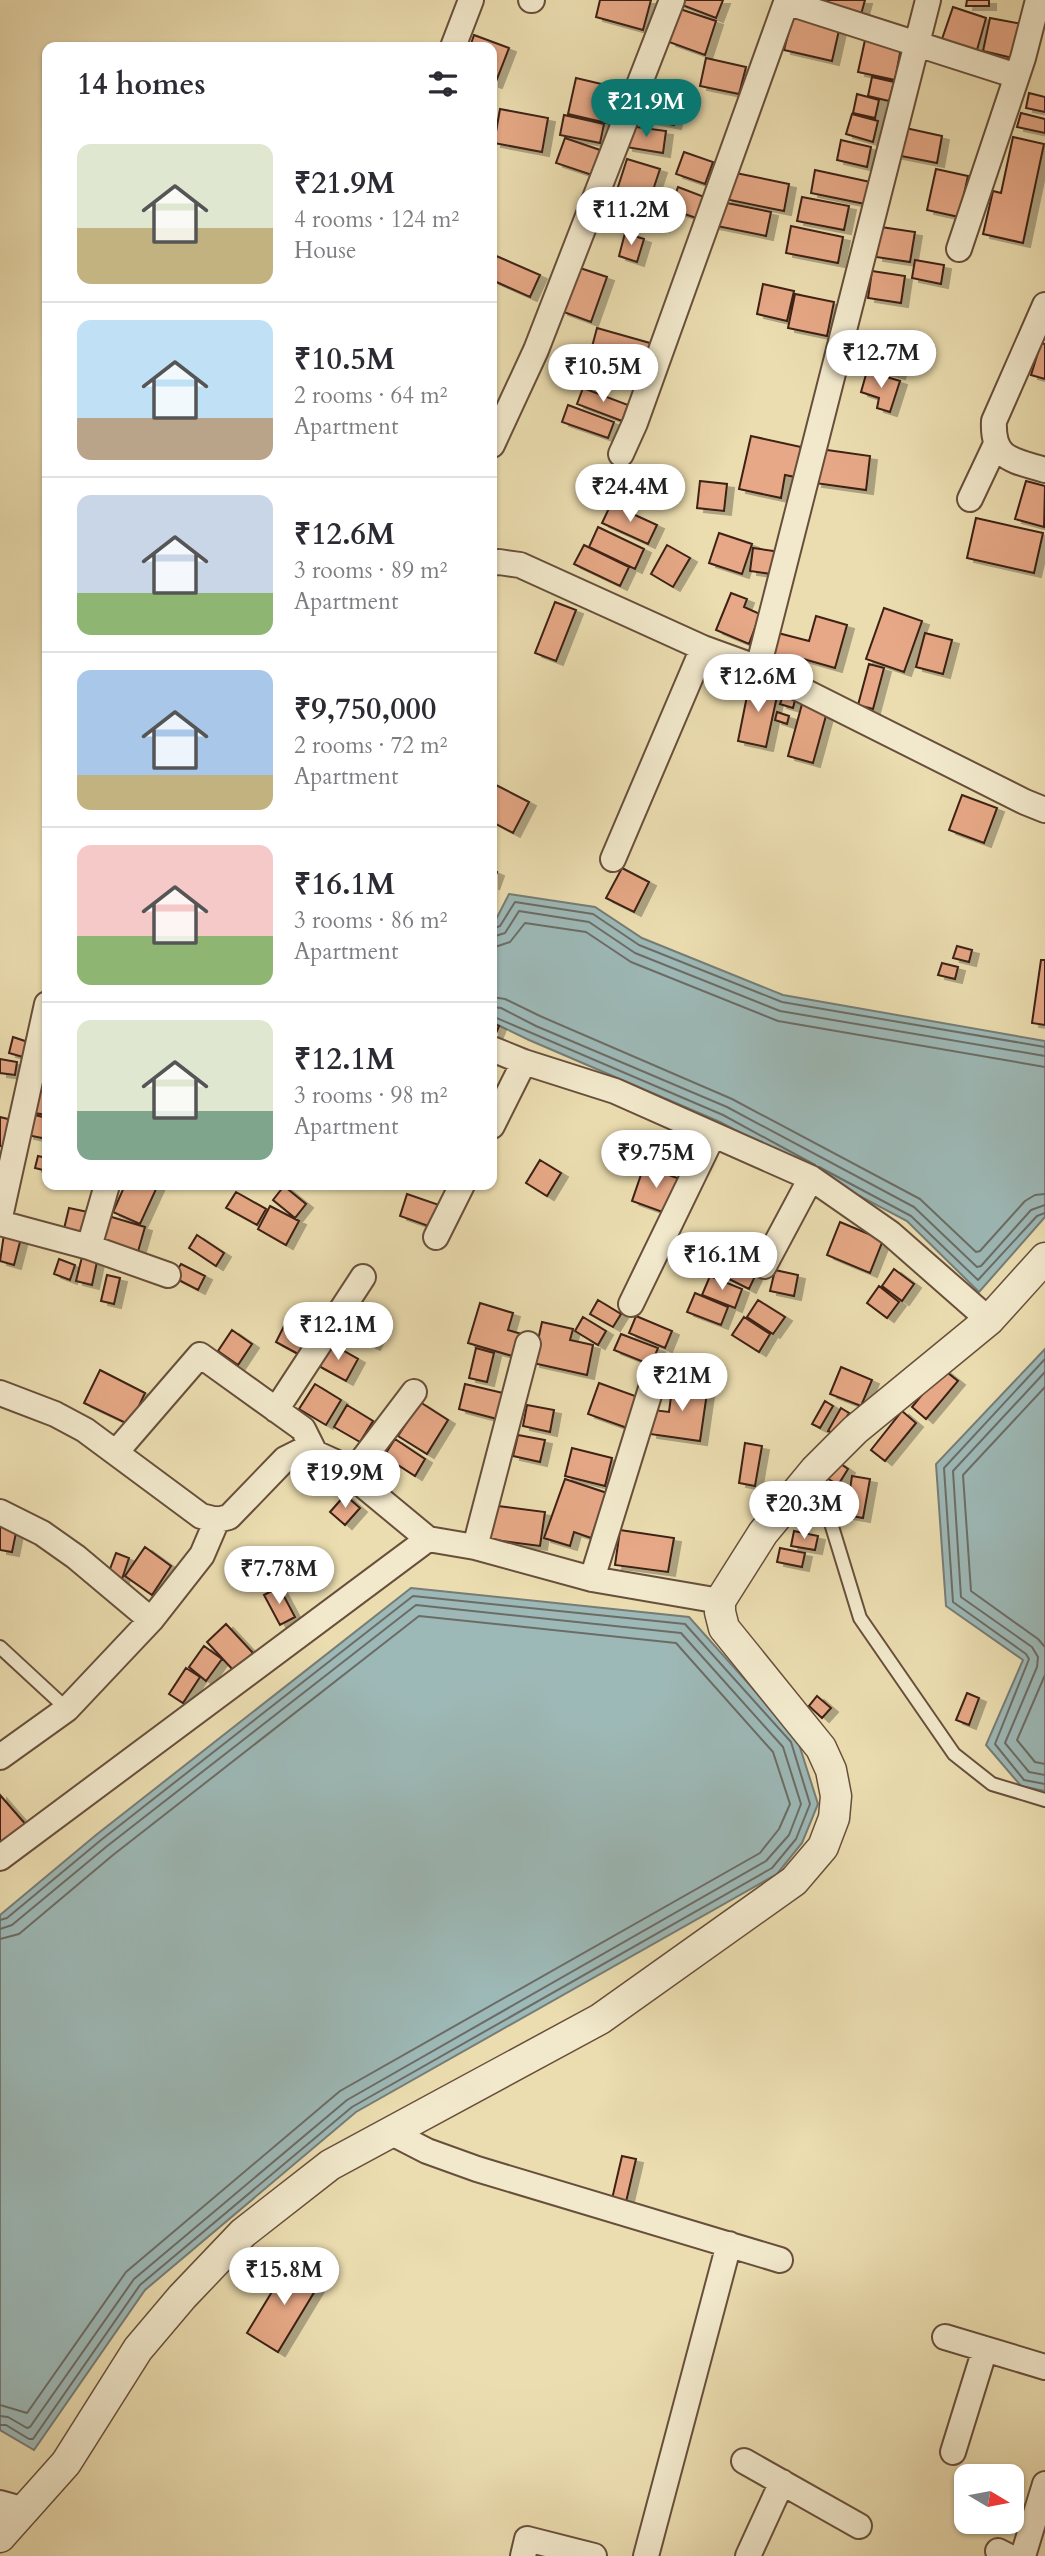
<!DOCTYPE html>
<html lang="en">
<head>
<meta charset="utf-8">
<style>
  body { margin:0; font-family:Cardo,serif; background:#f7f7f7; color:#2b2b33; height:100vh; display:flex; flex-direction:column; font-size:26px; white-space:nowrap }
  * { box-sizing:border-box; margin:0 }
  p { font-size:23px; color:#7c7c81 }
  .icon { flex:none; width:38px; height:38px; fill:none; stroke:currentColor; stroke-width:2; stroke-linecap:round; stroke-linejoin:round }
  .map { position:relative; flex:1; overflow:hidden }
  .drawer { position:absolute; left:42px; top:42px; width:455px; height:1148px; display:flex; flex-direction:column; background:#fff; border-radius:14px; box-shadow:0 2px 5px #0004 }
  .drawer>* { flex:none }
  .needle { width:46px; rotate:100deg }
  .controls { position:absolute; left:954px; top:2464px; display:grid; gap:14px }
  .controls a { display:grid; place-items:center; width:70px; height:70px; border-radius:14px; background:#fff; box-shadow:0 2px 5px #0004; font-size:35px }
  .price { position:absolute; translate:-50% -60px; padding:0 16px; border-radius:24px; background:#fff; color:#222; font-size:23px; line-height:46px; filter:drop-shadow(0 2px 4px #0008) }
  .price::after { content:''; position:absolute; left:50%; top:42px; width:21px; height:16px; margin-left:-10px; background:inherit; clip-path:polygon(0 0,100% 0,50% 100%) }
  .price.current { background:#0f766e; color:#fff }
  ul { padding:0; list-style:none }
  li { display:flex; align-items:center; gap:21px; height:175px; padding:0 35px }
  li+li { border-top:2px solid #e1e1e2 }
  li span { display:grid; place-items:center; flex:none; width:196px; height:140px; border-radius:14px; color:#555 }
  li>.icon { margin-inline-start:auto }
  span .icon { width:84px; height:84px; fill:#fffc; stroke-width:1 }
  li b { font-size:30px }
  h2 { display:flex; justify-content:space-between; align-items:center; height:84px; padding:0 35px; font-size:30px }
  .map>svg:first-child { display:block }
</style>
</head>
<body>
<div class="map">
<svg width="1045" height="2556" viewBox="0 0 1045 2556">
  <defs>
    <filter id="shadow"><feDropShadow dx="7" dy="4" stdDeviation="0" flood-color="#0004"/></filter>
  </defs>
  <rect width="100%" height="100%" fill="#ebddb0"/>
  <filter id="stains"><feTurbulence type="fractalNoise" baseFrequency=".00286" numOctaves="4"/><feColorMatrix values="0 0 0 0 .2 0 0 0 0 .09 0 0 0 0 .02 0 0 0 .5 -.17"/></filter>
  <radialGradient id="worn" r=".72"><stop offset=".6" stop-color="#630" stop-opacity="0"/><stop offset="1" stop-color="#630" stop-opacity=".3"/></radialGradient>
  <path fill="#9db9b7" stroke="#767c76" stroke-width="2" d="M509,894L595,907L642,938L783,995L1045,1041V1217L979,1292L907,1221L720,1122L529,1040L492,1022V927Z
    M1045,1349V1791L1021,1786L986,1745L1023,1660L946,1606L936,1464Z
    M411,1588L689,1617L797,1738L818,1804L802,1843L777,1874L356,2112L145,2290L34,2450L0,2430V1915L96,1835Z"/>
  <g fill="none" stroke-linecap="round" stroke-linejoin="round">
    <path stroke="#6c6c66" stroke-width="2" d="M492,929L500,926L515,902L593,914L639,945L782,1002L1045,1047
      M492,937L505,933L519,911L589,922L635,953L780,1011L1045,1056
      M492,948L510,942L525,923L586,932L631,962L778,1021L1045,1067
      M492,997L505,999L540,1016L732,1099L920,1199L976,1252L980,1251L1025,1201L1035,1195L1045,1194
      M492,1007L501,1008L536,1026L727,1107L914,1207L977,1267L981,1266L1031,1210L1045,1205
      M492,1016L723,1115L815,1165
      M819,1167L911,1216L978,1280L1037,1216L1045,1213
      M1045,1359L944,1468L953,1602L1026,1654L1029,1659L995,1744L1024,1780L1045,1784
      M1045,1372L953,1471L961,1597L1032,1647L1038,1657L1037,1667L1005,1743L1029,1772L1045,1775
      M1045,1387L963,1475L971,1591L1038,1639L1045,1647
      M1045,1675L1017,1740L1035,1762L1045,1764
      M0,1920L7,1918L101,1840L413,1596L685,1624L791,1742L810,1804L796,1839L772,1868L352,2107L140,2285L33,2439H29L6,2425H0
      M0,1929L12,1925L106,1847L416,1605L681,1633L783,1747L801,1804L789,1835L766,1861L347,2100L134,2279L30,2427L27,2428L8,2417L0,2416
      M0,1939L19,1934L113,1855L419,1616L676,1643L773,1752L790,1804L779,1829L760,1853L340,2091L126,2272L27,2413L0,2405"/>
  </g>
  <path fill="#e6a886" stroke="#3c2014" stroke-width="2" filter="url(#shadow)" d="M600,0H651L643,30L596,17Z
    M678,0H723L716,18L677,3Z
    M809,0H865L860,18Z
    M967,0H989V6H966Z
    M953,7L986,18L977,50L942,39Z
    M680,9L716,21L705,55L669,42Z
    M793,15L840,26L832,61L784,50Z
    M990,18L1028,25L1021,60L983,51Z
    M474,35L509,48L495,84L492,83V47H470Z
    M865,40L901,48L895,80L858,72Z
    M706,58L746,67L739,94L700,86Z
    M872,77L894,82L889,101L868,96Z
    M576,78L610,86L606,105L615,107L611,124L568,114Z
    M650,90L680,97L674,125L644,119Z
    M1029,93L1045,97V112L1026,108Z
    M857,94L879,100L875,118L853,113Z
    M500,109L548,118L542,152L494,143Z
    M1021,113L1045,119V133L1017,127Z
    M852,114L878,121L873,142L846,134Z
    M564,115L604,124L600,143L560,135Z
    M629,126L666,131L663,153L626,147Z
    M901,127L942,136L937,163L896,155Z
    M1013,137L1044,144L1023,243L983,234L993,191L1001,193Z
    M565,138L603,151L595,176L556,163Z
    M841,140L871,147L867,167L837,160Z
    M684,152L713,162L705,184L676,174Z
    M627,159L660,169L641,226L604,214L612,189L617,190Z
    M936,169L968,176L959,217L927,210Z
    M815,170L875,183L870,205L811,193Z
    M731,172L789,184L784,211L725,199Z
    M678,187L707,198L699,219L670,209Z
    M802,197L849,206L844,230L797,221Z
    M717,201L771,212L766,236L712,225Z
    M791,226L843,237L838,263L786,253Z
    M881,227L915,232L910,262L876,257Z
    M625,233L644,239L637,262L619,256Z
    M494,255L540,275L530,297L492,280V260Z
    M915,260L944,265L941,284L912,278Z
    M577,267L607,277L591,322L561,311Z
    M872,271L905,276L901,303L868,298Z
    M763,284L794,291L787,321L757,314Z
    M795,294L834,302L827,336L788,328Z
    M597,328L657,345L649,375L589,358Z
    M875,334L908,344L898,375L884,371L887,361L869,355Z
    M1041,343L1045,344V379L1031,375Z
    M867,371L900,381L890,412L877,408L879,398L861,392Z
    M583,388L628,405L622,421L577,404Z
    M568,405L614,422L608,438L562,422Z
    M751,436L801,447L795,477L785,475L781,498L739,489Z
    M820,449L870,456L866,490L815,483Z
    M700,481L727,484L724,511L697,508Z
    M1026,481L1045,486L1044,527L1015,519Z
    M611,504L657,525L648,544L602,523Z
    M976,518L1043,533L1034,573L967,558Z
    M598,527L644,549L635,569L589,547Z
    M719,533L752,544L742,574L709,563Z
    M584,545L629,567L620,586L574,564Z
    M667,545L690,558L673,587L651,574Z
    M753,548L781,552L778,575L750,571Z
    M731,593L747,599L744,607L760,614L749,644L716,630Z
    M555,602L576,610L556,661L535,653Z
    M884,608L922,621L904,672L866,659Z
    M816,616L847,625L835,668L800,658L795,673L769,665L778,633L809,641Z
    M925,633L952,640L943,674L916,667Z
    M869,664L884,668L873,709L858,705Z
    M750,681L779,687L766,747L738,741Z
    M783,696L795,700L793,708L780,704Z
    M802,704L827,712L813,763L788,756Z
    M777,712L789,716L787,724L775,720Z
    M492,783L529,802L513,833L492,822Z
    M962,795L997,808L984,843L949,830Z
    M622,868L649,882L634,912L606,898Z
    M492,870L497,872L492,886Z
    M957,946L972,950L969,962L953,958Z
    M1041,960H1045V1025L1032,1023Z
    M942,963L958,967L955,979L938,975Z
    M492,1023L499,1026L492,1043Z
    M13,1037L28,1042L23,1057L9,1053Z
    M0,1059L17,1062L15,1075L0,1073Z
    M33,1090L47,1093V1115L28,1112Z
    M31,1114L47,1118V1139L27,1135Z
    M0,1117L12,1120L5,1147L0,1146Z
    M656,1132L699,1140L694,1164L651,1155Z
    M38,1156L47,1158V1171L35,1168Z
    M540,1160L561,1173L547,1196L526,1183Z
    M644,1166L680,1179L668,1214L632,1201Z
    M125,1185L157,1187L140,1224L113,1212Z
    M284,1186L306,1204L295,1218L273,1200Z
    M236,1192L266,1209L257,1225L226,1208Z
    M407,1194L442,1206L434,1228L400,1216Z
    M270,1206L299,1221L286,1245L258,1229Z
    M69,1208L88,1212L81,1241L62,1237Z
    M105,1215L145,1227L137,1255L97,1243Z
    M840,1222L883,1240L870,1273L827,1255Z
    M4,1234L21,1238L14,1265L0,1261Z
    M197,1235L224,1253L216,1266L189,1248Z
    M727,1239L764,1257L749,1289L729,1279L737,1261L720,1253Z
    M83,1253L98,1257L92,1285L76,1281Z
    M59,1259L75,1265L70,1280L54,1274Z
    M181,1264L205,1276L198,1290L173,1277Z
    M894,1269L914,1284L902,1301L882,1286Z
    M775,1270L798,1275L794,1296L770,1291Z
    M107,1275L120,1278L114,1304L101,1301Z
    M710,1276L742,1289L735,1308L702,1295Z
    M879,1286L899,1302L887,1318L867,1303Z
    M695,1293L728,1307L721,1325L687,1312Z
    M598,1300L621,1314L613,1327L590,1314Z
    M758,1300L785,1317L773,1334L747,1317Z
    M480,1303L513,1313L508,1330L525,1335L519,1358L468,1343Z
    M291,1312L315,1324L300,1355L276,1342Z
    M357,1313L383,1327L373,1346L347,1333Z
    M636,1316L672,1331L665,1348L629,1333Z
    M583,1317L606,1331L598,1345L575,1331Z
    M744,1317L770,1334L759,1352L732,1335Z
    M542,1322L573,1329L570,1340L593,1345L587,1375L533,1363Z
    M232,1330L252,1344L238,1365L218,1351Z
    M621,1334L658,1348L651,1365L614,1350Z
    M330,1343L358,1359L346,1381L317,1365Z
    M476,1348L494,1353L487,1382L469,1378Z
    M841,1367L872,1380L861,1406L830,1394Z
    M943,1369L958,1381L926,1419L912,1407Z
    M100,1370L145,1393L130,1425L84,1403Z
    M673,1381L708,1386L700,1441L650,1434L653,1410L669,1412Z
    M599,1383L638,1397L627,1428L588,1414Z
    M315,1384L341,1400L326,1425L299,1409Z
    M465,1384L503,1393L497,1419L459,1409Z
    M825,1401L833,1406L820,1428L812,1424Z
    M420,1402L448,1420L427,1454L398,1436Z
    M347,1405L373,1421L360,1442L334,1427Z
    M527,1405L554,1410L550,1432L523,1426Z
    M841,1408L849,1413L836,1435L828,1431Z
    M902,1411L916,1423L885,1461L871,1450Z
    M518,1435L545,1440L540,1462L513,1456Z
    M395,1439L425,1459L415,1476L384,1456Z
    M745,1443L762,1446L755,1486L739,1483Z
    M572,1448L612,1458L605,1486L565,1476Z
    M838,1462L848,1469L838,1485L827,1478Z
    M852,1476L870,1479L863,1518L846,1515Z
    M565,1479L607,1493L591,1538L574,1532L570,1546L544,1538Z
    M838,1488L847,1492L838,1512L829,1507Z
    M345,1495L360,1508L345,1525L330,1512Z
    M808,1497L818,1504L807,1521L797,1514Z
    M490,1505L545,1512L540,1546L486,1539Z
    M0,1524L17,1528L12,1552L0,1550Z
    M620,1530L674,1538L668,1572L615,1565Z
    M794,1531L818,1536L815,1550L791,1546Z
    M145,1547L171,1566L152,1595L125,1576Z
    M780,1548L805,1553L802,1567L777,1562Z
    M116,1553L129,1558L121,1582L107,1577Z
    M279,1587L295,1617L280,1625L264,1595Z
    M226,1624L253,1653L234,1671L207,1642Z
    M204,1646L222,1659L206,1681L189,1667Z
    M186,1668L200,1677L183,1703L169,1694Z
    M967,1693L979,1698L969,1725L956,1720Z
    M817,1696L831,1708L822,1718L809,1706Z
    M0,1795L28,1827L6,1847L0,1840Z
    M622,2156L636,2159L626,2202L612,2199Z
    M290,2262L321,2281L278,2352L247,2333Z"/>
  <g fill="none" stroke-linecap="round" stroke-linejoin="round">
    <defs>
      <path id="service" d="M815,1471L860,1618L954,1754L992,1784L1045,1800
        M0,1647L67,1709"/>
      <path id="minor" d="M531,0H532
        M786,2L1017,76
        M453,47L471,0
        M959,249L1023,58L1038,0
        M1045,305L994,421C992,460 1013,460 1045,470
        M492,445L536,350L672,0
        M621,454L635,423L787,0
        M970,499L995,446
        M492,563L499,562L520,565L703,648L758,668L1025,802L1045,810
        M758,668L928,0
        M613,859L703,648
        M492,1049L524,1062L615,1091L811,1178L890,1233L989,1320
        M492,1126L524,1062
        M0,1217L47,1004
        M0,1223L89,1247L168,1275
        M436,1237L462,1185
        M89,1247L107,1185
        M764,1266L811,1178
        M631,1304L713,1135
        M0,1393L55,1414L85,1430L201,1516L217,1520L229,1517L285,1459L299,1452L315,1453L335,1462L428,1539L475,1547L592,1579L720,1601
        M276,1410L363,1277
        M117,1451L200,1355L303,1429L315,1453
        M351,1475L414,1392
        M0,1512L42,1533L76,1557L151,1620
        M475,1547L528,1344
        M592,1579L653,1382
        M0,1757L67,1709L151,1620L202,1555L217,1520
        M0,1858L428,1539
        M390,2132L427,2151L477,2169L780,2260
        M945,2337L1045,2367
        M953,2452L985,2349
        M744,2461L859,2526
        M0,2503L25,2510
        M998,2551L1008,2556
        M523,2556L527,2539L594,2556
        M646,2556L729,2244
        M748,2556L782,2482
        M1023,2556L1045,2484"/>
      <path id="tertiary" d="M0,2537L66,2463L138,2349L182,2297L243,2233L330,2165L600,2019L794,1881L823,1847L834,1818L836,1796L831,1770L821,1748L724,1628L720,1612V1601L763,1533L815,1470L855,1430L989,1320L1045,1258"/>
    </defs>
    <use href="#service" stroke="#684f3b" stroke-width="16"/>
    <use href="#minor" stroke="#684f3b" stroke-width="28"/>
    <use href="#tertiary" stroke="#684f3b" stroke-width="33"/>
    <use href="#service" stroke="#f2e9cc" stroke-width="12"/>
    <use href="#minor" stroke="#f2e9cc" stroke-width="24"/>
    <use href="#tertiary" stroke="#f2e9cc" stroke-width="30"/>
  </g>
  <rect width="100%" height="100%" filter="url(#stains)"/>
  <rect width="100%" height="100%" fill="url(#worn)"/>
</svg>
<div class="controls">
<a><svg class="needle" viewBox="-14 -14 28 28"><path d="M0-13l5 13h-10z" fill="#e53935"/><path d="M0 13l5-13h-10z" fill="#7c7c81"/></svg></a>
</div>
<b class="price current" style="left:646px;top:139px">₹21.9M</b>
<b class="price" style="left:631px;top:247px">₹11.2M</b>
<b class="price" style="left:881px;top:390px">₹12.7M</b>
<b class="price" style="left:603px;top:404px">₹10.5M</b>
<b class="price" style="left:630px;top:524px">₹24.4M</b>
<b class="price" style="left:758px;top:714px">₹12.6M</b>
<b class="price" style="left:656px;top:1190px">₹9.75M</b>
<b class="price" style="left:722px;top:1292px">₹16.1M</b>
<b class="price" style="left:338px;top:1362px">₹12.1M</b>
<b class="price" style="left:682px;top:1413px">₹21M</b>
<b class="price" style="left:345px;top:1510px">₹19.9M</b>
<b class="price" style="left:804px;top:1541px">₹20.3M</b>
<b class="price" style="left:279px;top:1606px">₹7.78M</b>
<b class="price" style="left:284px;top:2307px">₹15.8M</b>
<section class="drawer">
<h2>14 homes<svg class="icon" aria-label="filters" viewBox="0 0 24 24"><path d="M4 7h16M4 17h16"/><circle cx="9" cy="7" r="2"/><circle cx="15" cy="17" r="2"/></svg></h2>
<ul>
<li><span style="background:linear-gradient(#dfe7d0 60%,#c2b280 0)"><svg class="icon" aria-label="home" viewBox="0 0 24 24"><path d="M3 11l9-7 9 7M6 9v11h12V9"/></svg></span><div><b>₹21.9M</b><p>4 rooms · 124 m²</p><p>House</p></div></li>
<li><span style="background:linear-gradient(#bfe0f5 70%,#b9a48a 0)"><svg class="icon" aria-label="home" viewBox="0 0 24 24"><path d="M3 11l9-7 9 7M6 9v11h12V9"/></svg></span><div><b>₹10.5M</b><p>2 rooms · 64 m²</p><p>Apartment</p></div></li>
<li><span style="background:linear-gradient(#c9d6e8 70%,#8fb573 0)"><svg class="icon" aria-label="home" viewBox="0 0 24 24"><path d="M3 11l9-7 9 7M6 9v11h12V9"/></svg></span><div><b>₹12.6M</b><p>3 rooms · 89 m²</p><p>Apartment</p></div></li>
<li><span style="background:linear-gradient(#a9c7e8 75%,#c2b280 0)"><svg class="icon" aria-label="home" viewBox="0 0 24 24"><path d="M3 11l9-7 9 7M6 9v11h12V9"/></svg></span><div><b>₹9,750,000</b><p>2 rooms · 72 m²</p><p>Apartment</p></div></li>
<li><span style="background:linear-gradient(#f6c9c9 65%,#8fb573 0)"><svg class="icon" aria-label="home" viewBox="0 0 24 24"><path d="M3 11l9-7 9 7M6 9v11h12V9"/></svg></span><div><b>₹16.1M</b><p>3 rooms · 86 m²</p><p>Apartment</p></div></li>
<li><span style="background:linear-gradient(#dfe7d0 65%,#7fa58c 0)"><svg class="icon" aria-label="home" viewBox="0 0 24 24"><path d="M3 11l9-7 9 7M6 9v11h12V9"/></svg></span><div><b>₹12.1M</b><p>3 rooms · 98 m²</p><p>Apartment</p></div></li>
</ul>
</section>
</div>
</body>
</html>
